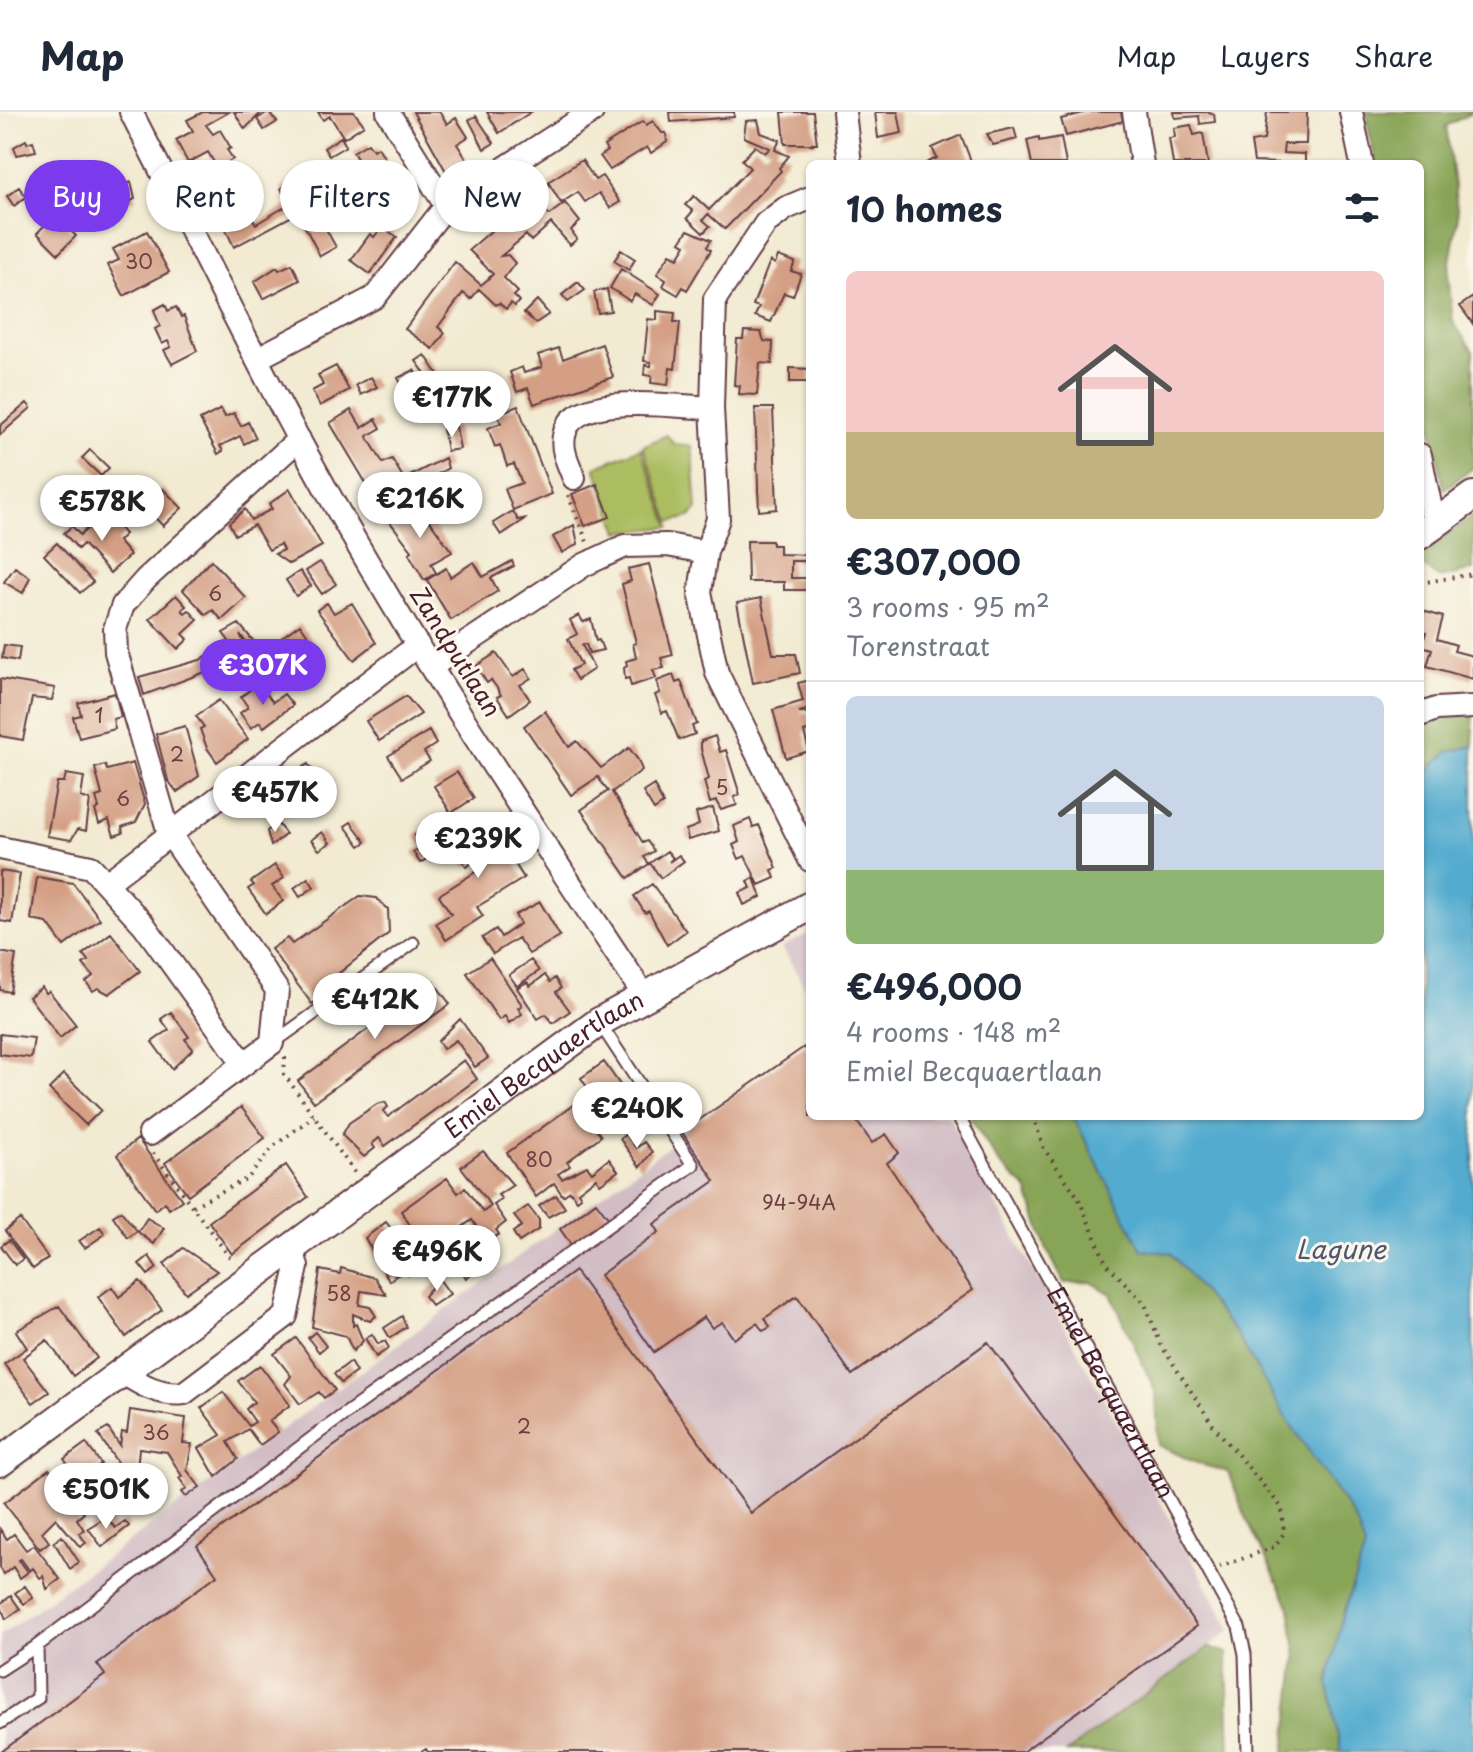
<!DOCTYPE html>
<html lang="en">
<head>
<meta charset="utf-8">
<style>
  body { margin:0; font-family:"Playpen Sans",sans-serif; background:#f2f2f3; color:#1f2937; height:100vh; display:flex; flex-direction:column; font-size:30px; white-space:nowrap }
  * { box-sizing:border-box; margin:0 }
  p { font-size:26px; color:#747a83 }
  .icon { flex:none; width:44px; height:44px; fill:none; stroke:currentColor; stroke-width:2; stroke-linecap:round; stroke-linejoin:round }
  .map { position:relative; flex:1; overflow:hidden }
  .details { position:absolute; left:806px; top:48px; width:618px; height:960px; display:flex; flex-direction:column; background:#fff; border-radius:12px; box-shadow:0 2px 6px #0004 }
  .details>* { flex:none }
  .top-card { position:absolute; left:24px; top:48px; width:662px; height:72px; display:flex; gap:16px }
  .price { position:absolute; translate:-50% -68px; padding:0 18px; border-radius:28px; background:#fff; color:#222; font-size:26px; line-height:52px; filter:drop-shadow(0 2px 4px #0008) }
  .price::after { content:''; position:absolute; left:50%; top:48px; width:24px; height:18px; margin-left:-12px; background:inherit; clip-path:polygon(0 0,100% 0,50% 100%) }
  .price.on { background:#7c3aed; color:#fff }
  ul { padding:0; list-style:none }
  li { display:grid; align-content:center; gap:16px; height:424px; padding:0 40px }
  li+li { border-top:2px solid #e0e1e3 }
  li span { display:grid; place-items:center; height:248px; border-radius:12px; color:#555 }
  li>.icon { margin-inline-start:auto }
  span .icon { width:144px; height:144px; fill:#fffc; stroke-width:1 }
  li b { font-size:34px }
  h2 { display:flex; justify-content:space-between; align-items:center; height:96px; padding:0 40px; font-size:34px }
  .tag { padding:0 28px; border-radius:36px; background:#fff; box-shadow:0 2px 6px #0004; font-size:28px; line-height:72px }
  .tag.on { background:#7c3aed; color:#fff }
  header { display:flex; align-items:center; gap:48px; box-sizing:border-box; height:112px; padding:0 40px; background:#fff; border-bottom:2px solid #e0e1e3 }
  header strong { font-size:38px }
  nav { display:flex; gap:44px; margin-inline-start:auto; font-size:28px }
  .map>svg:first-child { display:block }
</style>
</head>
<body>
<header>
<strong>Map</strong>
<nav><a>Map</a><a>Layers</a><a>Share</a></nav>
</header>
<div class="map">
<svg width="1473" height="1640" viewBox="0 0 1473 1640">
  <rect width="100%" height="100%" fill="#fbf7ec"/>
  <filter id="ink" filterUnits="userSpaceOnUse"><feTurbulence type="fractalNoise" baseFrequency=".0125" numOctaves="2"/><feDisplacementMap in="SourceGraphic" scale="16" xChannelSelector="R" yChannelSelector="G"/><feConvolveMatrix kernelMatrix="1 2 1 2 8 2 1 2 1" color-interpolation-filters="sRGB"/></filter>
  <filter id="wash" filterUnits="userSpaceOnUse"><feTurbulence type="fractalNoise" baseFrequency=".006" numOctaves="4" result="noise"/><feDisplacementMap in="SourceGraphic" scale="32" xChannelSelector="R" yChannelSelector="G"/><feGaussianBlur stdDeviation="1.8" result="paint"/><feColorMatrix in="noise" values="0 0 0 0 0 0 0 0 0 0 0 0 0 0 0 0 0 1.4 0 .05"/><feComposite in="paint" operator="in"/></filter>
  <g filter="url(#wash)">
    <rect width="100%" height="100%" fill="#f2ead1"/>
    <path fill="#d2bdc5" d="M810,821V885L782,835Z
      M810,930V1004H948L1231,1518L1067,1640H0V1524L672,1032L670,1028Z"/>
    <path fill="#abbd60" stroke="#7a6e46" stroke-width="2" d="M667,323L674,332L692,334L697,397L690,405L670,410L643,334Z
      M641,336L670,415L619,420L595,355Z"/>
    <path fill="#88a456" stroke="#696240" stroke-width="2" d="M1365,0H1473L1446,14L1458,104L1448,162L1453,210L1473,239V356L1444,377L1420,262V52H1376Z
      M1473,404V458L1440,466L1420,452V443Z
      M1439,601L1473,603V634L1448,640L1420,666V613Z
      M969,1004H1073L1142,1138L1171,1141L1236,1221L1283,1301L1355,1407L1365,1436L1342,1505L1341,1640H1285L1297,1545L1290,1495L1246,1406L1228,1360L1199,1352L1158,1333L1156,1281L1111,1182L1091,1170L1064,1171L1045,1133L1027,1077L1000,1052Z
      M1209,1535L1227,1541L1230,1640H1067Z"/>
    <path fill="#52abcf" stroke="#4e657d" stroke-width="2" d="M1473,634V1640H1341L1328,1571L1342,1505L1365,1436L1355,1407L1283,1301L1236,1221L1171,1141L1142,1138L1073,1004H1420V666L1448,640Z"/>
    <g id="blocks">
      <path fill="#d49f84" d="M203,0H229L206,13L213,22L220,18L231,36L227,38L233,47L219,56L226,70L236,65L245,80L234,87L231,82L228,84L235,98L219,107L199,72L205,68L201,59L215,52L208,40L188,51L176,28L193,19L187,8Z
        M234,0H262L245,17Z
        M268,0L277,10L264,18L257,7Z
        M318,0H354L364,13L344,26L330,4L323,8Z
        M413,0H440L447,12L456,6L468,25L457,32L467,48L447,61Z
        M487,0H531L499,21Z
        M670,0H734V5L671,10Z
        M782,0H813L817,32H785Z
        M875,0H898L902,21L878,26Z
        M1087,0H1121L1123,9L1066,24L1061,7Z
        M1174,0H1208L1214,2L1215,10L1200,12L1199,4L1175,6Z
        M1267,0H1307L1306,32H1284L1283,41L1305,42V52L1254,50L1251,30L1264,28Z
        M476,4L494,31L484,37L469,8Z
        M758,8L761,21L780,28L775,38L789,44L779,56L781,59L725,117L708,102L703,108L710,114L703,121L687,106L693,99L685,93L694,84L709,98L750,56L742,48L755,34L765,41L770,36L744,25L746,9Z
        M643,9L646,13L653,9L662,21H666L667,30L651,41L647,35L610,58L600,44L607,39L604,34Z
        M1191,13L1194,23L1203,21L1208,52H1173L1169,26L1175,25L1174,16Z
        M1014,16L1017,27L993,33L987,22Z
        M961,23L972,52H924L937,46L932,36Z
        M341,25L346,34L329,44L324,36Z
        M1039,25V29L1061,25L1066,52H1032L1027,28Z
        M26,28L27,31L33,29L36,39L17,43L14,35Z
        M368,31L373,38L378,35L402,75L397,78L401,85L386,95L353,40Z
        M582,48L595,68L602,64L620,90L610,96L599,81L585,90L578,80L561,91L548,70Z
        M295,68L300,77L285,85L281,76Z
        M131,70L135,87L110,100L102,86Z
        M19,75L26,85L14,94L7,84Z
        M305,83L313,93L234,135L225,116L250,103L256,112Z
        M532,83L549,103L565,91L580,110L571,118L577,127L570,133L551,111L531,129L526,123L501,144L508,143L515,151L504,166L518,180L514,184L519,189L515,194L511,191L506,197L499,191L496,193L479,177L471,187L463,181L438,215L445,221L433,237L405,217L455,150L481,173L487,168L493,162L469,138Z
        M317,101L336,135L320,144L302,109Z
        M55,103L76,124L58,142L37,121Z
        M382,115L397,125L370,162L351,148L370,122L374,125Z
        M688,118L711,128L707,135L711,138L687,178L683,175L678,183L663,174L666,168L657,162L670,142L678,146L686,133L680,130Z
        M147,119L169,160L124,184L108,153L119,148L113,137Z
        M621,138L635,147L629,158L614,149Z
        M778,144L795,150L791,159L801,162L793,184L784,181L771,210L755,204L759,195L753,193L770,149L775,152Z
        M292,152L300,168L263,187L254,170L277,155L279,158Z
        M621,157L660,182L653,193L635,182L630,189L610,176Z
        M578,170L585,178L568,190L562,183Z
        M607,177L611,199L598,201L594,180Z
        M1473,185V212L1460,194Z
        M537,188L549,202L536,211L524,201Z
        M165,192L168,199L176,195L181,205L184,204L197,239L172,252L164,238L171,235L168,229L162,232L155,217L160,214L154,198Z
        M657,199L675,201L674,210H680L675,257L670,256L668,273L651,271L652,264L644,263L645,253L651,254V250L644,249L648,207L657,208Z
        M744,219L761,220L764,229L773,230L772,252L760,251L757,283L739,282L740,274L734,273L737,227H743Z
        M602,232L613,265L534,292L528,276L517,280L510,260L522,255L524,261L542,255L538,243L559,236L563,247Z
        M425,243L438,262L430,268L416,249Z
        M336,254L349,278L320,294L312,279L323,273L318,263Z
        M790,256L810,257L809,270H790Z
        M414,258L419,268L403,275L398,266Z
        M371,265L377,275L361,283L356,273Z
        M27,291L31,296L0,323V314Z
        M518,294L552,382L513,398L505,377L522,371L514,352L507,354L500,333L495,335L488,316L501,311L497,302Z
        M755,296H773L777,397L759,399Z
        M221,297L225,305L234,301L241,314L248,310L256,326L244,332L240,324L220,334L223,339L218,342L200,308Z
        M351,298L362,316L376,307L381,316L367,324L383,351L392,347L404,367L445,346L448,356L410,379L404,369L391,376L389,371L372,381L330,311Z
        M456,315L460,337L447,339L443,317Z
        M90,338L109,356L101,364L82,346Z
        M597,372L610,405L585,414L572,382Z
        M163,377L182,396L163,414L145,395Z
        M290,377L322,434L289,452L275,442L283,438L280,432L269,438L254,413L235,423L229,411L245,397L251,408L272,397L269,392Z
        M396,395L401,401L410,396L416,407L425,402L452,440L431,452L436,461L424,468L409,442L412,439L384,402Z
        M513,399L518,408L527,406L501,423L493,411Z
        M100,405L105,410L110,405L125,422L118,429L130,443L110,461L83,432L78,437L64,421L72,414L80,423Z
        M574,413L578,432L562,441L553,425Z
        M747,429H772V433H779V442L810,443V449H791V466H810V478H784V470H748Z
        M57,431L93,470L80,481L44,443Z
        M211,448L246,486L222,508L213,498L206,503L183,478Z
        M512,449L514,454L491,466L498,479L451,508L427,468L446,456L450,465L474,450L483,465Z
        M320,450L336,472L322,482L306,459Z
        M649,452L673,543L661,546L664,556L653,558L656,566L631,574L629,566L625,567L624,555L627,553L626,549L636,546L633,532L636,531L622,472L631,469L628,457Z
        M15,455L30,465L23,481L4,470Z
        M300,459L311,474L296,484L286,468Z
        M176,483L186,494L182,498L185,501L189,498L198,508L183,522L188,527L178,537L150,507Z
        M761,486L773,542H796L800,561L753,571L737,491Z
        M327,491L334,501L352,491L376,531L354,548L317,498Z
        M1420,498L1443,505L1437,527L1456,533L1454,539L1473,544V567L1427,554L1432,537L1422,534L1426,520L1422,519L1420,525Z
        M579,503L583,510L591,507L596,529L599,528L603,538L589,541L586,532L582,533L594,557L577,568L571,558L581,553L568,527L577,522L570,508Z
        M239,512L267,545L260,550L240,522L244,531L208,559L144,583L139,565L200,548L229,529L223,521Z
        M300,512L320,541L300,556L295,550L287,556L276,541L286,533L282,525Z
        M4,533L20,535L18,549L2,546Z
        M496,541L513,565L525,557L531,566L520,573L530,588L509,603L497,585L501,583L497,576L491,568L487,571L476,554Z
        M673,563L676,571L681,569L697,612L692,614L695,622L679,628L667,599L662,601L655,583L660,581L657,569Z
        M0,567L55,576L52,588L32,586L23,628L0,624Z
        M810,568V597L799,600L808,601L810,607V618L804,620L809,639L786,646L773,598L803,589L798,571Z
        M258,571L273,590L284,582L293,593L264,615L260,610L251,616L240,601L248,595L241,585Z
        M115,581L121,605L113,607L115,617L79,626L73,605L81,603L78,591Z
        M406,584L421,602L379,629L366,609Z
        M219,588L248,627L217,650L207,636L200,617L204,615L196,604Z
        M545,599L569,635L577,629L601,656L629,636L638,648L642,658L612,680L643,731L647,729L654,739L644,745L649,752L628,766L581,698L608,679L603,673L598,665L571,683L524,614Z
        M185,614L199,664L177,680L168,668L156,622Z
        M429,619L436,632L424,640L430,649L402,666L388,644Z
        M715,624L720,640L726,638L740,683L734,685L737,693L721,698L716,689L710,691L704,669L709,667L701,637V629Z
        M133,651L145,692L136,710L122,715L123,721L114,724L109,708L99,712L95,698L99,696L96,685L102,683L95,656L105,653L107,658Z
        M308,652L329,680L315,691L294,662Z
        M457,660L474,686L451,701L434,674Z
        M66,662L84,665L81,685L90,688L86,719L78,717L71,728L47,724L57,670H64Z
        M654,673L663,692L654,698L643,680Z
        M713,696L719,719L688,728L686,718L699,713L696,701Z
        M750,707L753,715L759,713L777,756L772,758L775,766L759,773L745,744L739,747L733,733L739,730L734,714Z
        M436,709L450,732L420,751L413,740L423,735L415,723Z
        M351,710L366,730L360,734L345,714Z
        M277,711L286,722L271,734L267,719Z
        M490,713L524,766L477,795L483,804L446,828L436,811L451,802L439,783L485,754L478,745L467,755L458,743L466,738L459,727L478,714L481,719Z
        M322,720L330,731L319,738L311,728Z
        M667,739L673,746L669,750L679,743L684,749L661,766L650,751Z
        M275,753L284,766L272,774L283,789L266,802L248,777L254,773L251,770Z
        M0,759L20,762L12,811L0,809Z
        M37,765L73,771L100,807L64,834L47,811L31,808Z
        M308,766L314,775L300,785L294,776Z
        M754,766L761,785L744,793L739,781L751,776L748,769Z
        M652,772L686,819L667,833L649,799L645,801L634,784Z
        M360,784L376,786L388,797L389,821L323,874L328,881L312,892L271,837L287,826L292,832Z
        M540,790L560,824L529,842L518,826L493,842L482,826L496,817L501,825L520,812L515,803Z
        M111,821L140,859L109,882L98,876L93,879L86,870L93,864L83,852L88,849L83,842Z
        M0,840L16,843L10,880L0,878Z
        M490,846L522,893L518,896L522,902L509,911L505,904L499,908L467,861Z
        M531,848L539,859L517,874L509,863Z
        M545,863L550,870L555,866L561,876L556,880L570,899L553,911L546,902L538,907L517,876L527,870L530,874Z
        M433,869L450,892L314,990L298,969Z
        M42,875L46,881L49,879L76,913L60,926L29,885Z
        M171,900L189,925L185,927L193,937L172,957L152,930L169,918L161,907Z
        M460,907L488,946L475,955L456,928L443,937L438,929Z
        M0,922L34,926L31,946L0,942Z
        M804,935L810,943V1004H853L872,1031L886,1022L899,1041L887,1051L973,1178L852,1263L797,1184L765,1206L770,1215L763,1219L757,1211L734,1227L722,1210L712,1216L704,1205L654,1240L600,1163L659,1120L654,1112L715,1069L682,1020Z
        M464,948L477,967L385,1034L379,1026L372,1032L375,1036L364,1045L342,1023L349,1011L377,992L385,990L388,995L383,999L388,1005Z
        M604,950L632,990L621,998L626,1005L613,1014L581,966Z
        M64,962L101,998L86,1013L49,977Z
        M576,991L601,1024L567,1050L570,1054L558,1062L562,1067L587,1054L592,1060L609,1047L618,1059L600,1072L596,1066L578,1080L581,1085L577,1088L570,1079L563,1084L554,1071L536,1085L507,1041Z
        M241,995L265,1026L188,1083L165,1051Z
        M626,1022L636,1036L644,1030L652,1040L640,1055L620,1027Z
        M138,1027L182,1088L169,1097L165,1090L155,1098L117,1043Z
        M483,1039L513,1073L498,1083L502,1087L494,1093L506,1110L496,1118L499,1122L487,1130L472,1108L427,1140L401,1099L447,1066L458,1081L465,1076L483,1100L491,1094L461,1055Z
        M286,1053L308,1085L232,1142L209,1110Z
        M556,1083L565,1096L548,1105L539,1094Z
        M596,1090L609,1107L574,1137L560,1117Z
        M528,1094L539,1108V1117L519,1130L513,1120L522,1114L514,1104Z
        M121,1099L137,1119L128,1126L113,1104Z
        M147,1106L164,1116L154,1132L138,1120Z
        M20,1107L48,1146L33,1157L5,1119Z
        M386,1110L413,1144L411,1146L418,1156L408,1163L405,1158L398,1163L392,1161L397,1163L389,1169L365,1126Z
        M100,1115L105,1122L85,1136L79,1129Z
        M9,1128L23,1147L15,1153L1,1134Z
        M183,1136L217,1159L186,1181L164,1152Z
        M468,1143L479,1157L466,1166L458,1152Z
        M149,1144L157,1156L148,1163L139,1152Z
        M341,1156L375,1166L386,1183L361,1179L359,1193L370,1195L376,1204L370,1209L353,1202V1214L356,1212L363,1229L353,1239L346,1224L312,1215L320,1158L340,1162Z
        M575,1159L751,1401L988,1230L1197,1514L1022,1640H428L426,1637L421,1640H1L105,1563L97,1552L217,1463L197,1434Z
        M439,1167L450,1182L432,1194L424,1184Z
        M140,1169L162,1198L126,1225L98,1185L112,1175L119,1185Z
        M59,1194L97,1246L73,1264L47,1228L23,1246L49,1280L33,1291L4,1252L27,1236L16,1219Z
        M402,1204L406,1215L390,1226L384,1216Z
        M315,1220L326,1234L319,1240L308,1226Z
        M372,1222L378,1232L385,1229L389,1236L376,1245L365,1226Z
        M296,1226L335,1278L324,1286L319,1280L300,1292L285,1272L291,1264L274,1242Z
        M350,1250L356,1260L341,1271L334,1262Z
        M260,1253L290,1293L269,1309L278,1320L260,1333L248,1317L228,1330L238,1347L216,1365L199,1336L221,1323L201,1296L223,1280L249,1314L255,1310L246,1297L254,1290L238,1269Z
        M130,1298L186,1306L183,1331L192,1332L187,1358L200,1375L186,1385L182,1380L187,1377L179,1366L182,1364L167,1340L139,1336L136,1369L131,1371L98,1322L108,1316L120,1334L122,1320L127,1321Z
        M86,1331L101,1352L91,1360L101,1375L84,1388L70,1370L77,1364L64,1347Z
        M49,1357L84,1401L77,1407L84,1418L79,1421L86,1431L80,1435L56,1406L42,1420L49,1430L40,1437L4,1391Z
        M106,1405L115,1416L125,1409L129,1414L102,1435L88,1416Z
        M0,1417L7,1427L14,1422L26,1438L34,1433L60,1467L47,1477L43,1464L40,1466L33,1456L30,1459L21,1447L19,1448L28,1460L20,1466L13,1455L4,1462L0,1456Z
        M62,1424L79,1450L70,1457L54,1430Z
        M25,1474L33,1486L24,1492L15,1481Z
        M11,1484L20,1497L6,1507L0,1492Z"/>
    </g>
  </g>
  <g filter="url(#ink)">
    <use href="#blocks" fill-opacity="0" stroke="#633d44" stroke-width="2"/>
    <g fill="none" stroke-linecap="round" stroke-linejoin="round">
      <defs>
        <g id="service">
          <path d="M273,931L413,831"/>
          <path id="s1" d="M958,1004L1239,1515L1245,1542L1248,1640"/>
          <path d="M0,1558L37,1534L320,1320L693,1053L599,910"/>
          <path d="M0,1611L38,1586L37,1534"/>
        </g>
        <path id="minor" d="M131,0C187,109 241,220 299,328C402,520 524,702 644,883
          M388,0L446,94
          M844,0L850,52
          M1134,0L1142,52
          M1351,0L1362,52
          M258,246L375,185L446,94L592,0
          M712,296L715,187L766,111L786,96L810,86
          M1420,343L1434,412
          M706,440L700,480L717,561L810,748
          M432,554L584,453L625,434L667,433L706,440L718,407L712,296C677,295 571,277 564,324C561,339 569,353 574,366
          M1420,603L1436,597L1473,595
          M0,736L91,755L144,813L244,952
          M108,770L418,533
          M150,1022L272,931L277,878L169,721L116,540L115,517L123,493L146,467L299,327
          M122,1260C141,1273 161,1284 184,1281L286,1204L297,1155L292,1135"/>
        <g id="tertiary">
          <path d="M1420,423L1473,384"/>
          <path id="s2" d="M0,1350L599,910L810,794"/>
        </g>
      </defs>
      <use href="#service" stroke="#633d44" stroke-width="15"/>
      <use href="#minor" stroke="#633d44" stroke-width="26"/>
      <use href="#tertiary" stroke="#633d44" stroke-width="32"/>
      <path stroke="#633d44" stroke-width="4" stroke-dasharray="2 6" stroke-linecap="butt" d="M568,383L587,430
        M1420,471L1473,462
        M285,945L284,962L355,1061
        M1033,1004L1044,1037L1078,1085L1106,1151L1145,1192L1161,1233L1213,1313L1282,1396L1284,1421L1274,1435L1220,1455
        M153,1041L233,1150
        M193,1094L248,1066L274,1034L314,1004"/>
      <use href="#service" stroke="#fff" stroke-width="11"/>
      <use href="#minor" stroke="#fff" stroke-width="22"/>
      <use href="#tertiary" stroke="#fff" stroke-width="28"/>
    </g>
  </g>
  <g text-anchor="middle" stroke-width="6" stroke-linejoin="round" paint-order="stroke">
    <g font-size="20" fill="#6c3f41">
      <text x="139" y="157">30</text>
      <text x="215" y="489">6</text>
      <text x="99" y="611">1</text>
      <text x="177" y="650">2</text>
      <text x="722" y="683">5</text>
      <text x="123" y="694">6</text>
      <text x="539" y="1055">80</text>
      <text x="799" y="1098">94-94A</text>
      <text x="339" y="1189">58</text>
      <text x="524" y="1322">2</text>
      <text x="156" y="1328">36</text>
    </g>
    <g font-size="24" fill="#4a1f2b" stroke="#fbf7ec">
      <text transform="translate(455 540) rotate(58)" y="8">Zandputlaan</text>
      <text dy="8" stroke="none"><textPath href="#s2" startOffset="674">Emiel Becquaertlaan</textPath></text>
      <text dy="8" stroke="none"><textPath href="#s1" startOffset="316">Emiel Becquaertlaan</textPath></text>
    </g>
    <g font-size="26" font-style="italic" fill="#4d576d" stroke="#fbf7ec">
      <text x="1341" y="1147">Lagune</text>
    </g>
  </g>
</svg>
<b class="price" style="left:452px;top:327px">€177K</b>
<b class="price" style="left:420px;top:428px">€216K</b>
<b class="price" style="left:102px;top:431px">€578K</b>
<b class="price on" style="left:263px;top:595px">€307K</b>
<b class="price" style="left:275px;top:722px">€457K</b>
<b class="price" style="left:478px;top:768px">€239K</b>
<b class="price" style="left:375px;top:929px">€412K</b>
<b class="price" style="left:637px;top:1038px">€240K</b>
<b class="price" style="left:437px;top:1181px">€496K</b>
<b class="price" style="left:106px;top:1419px">€501K</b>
<div class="top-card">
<a class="tag on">Buy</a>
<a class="tag">Rent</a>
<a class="tag">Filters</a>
<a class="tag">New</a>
</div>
<section class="details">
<h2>10 homes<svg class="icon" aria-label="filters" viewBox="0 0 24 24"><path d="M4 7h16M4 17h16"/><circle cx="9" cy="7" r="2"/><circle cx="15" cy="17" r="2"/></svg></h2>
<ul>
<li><span style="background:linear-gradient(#f6c9c9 65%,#c2b280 0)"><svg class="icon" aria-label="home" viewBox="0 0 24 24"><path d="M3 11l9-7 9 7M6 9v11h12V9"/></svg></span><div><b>€307,000</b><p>3 rooms · 95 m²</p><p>Torenstraat</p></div></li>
<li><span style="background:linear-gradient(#c9d6e8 70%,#8fb573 0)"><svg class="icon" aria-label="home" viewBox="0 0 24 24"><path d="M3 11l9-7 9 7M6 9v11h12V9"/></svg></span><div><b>€496,000</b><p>4 rooms · 148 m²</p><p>Emiel Becquaertlaan</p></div></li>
</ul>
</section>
</div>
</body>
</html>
